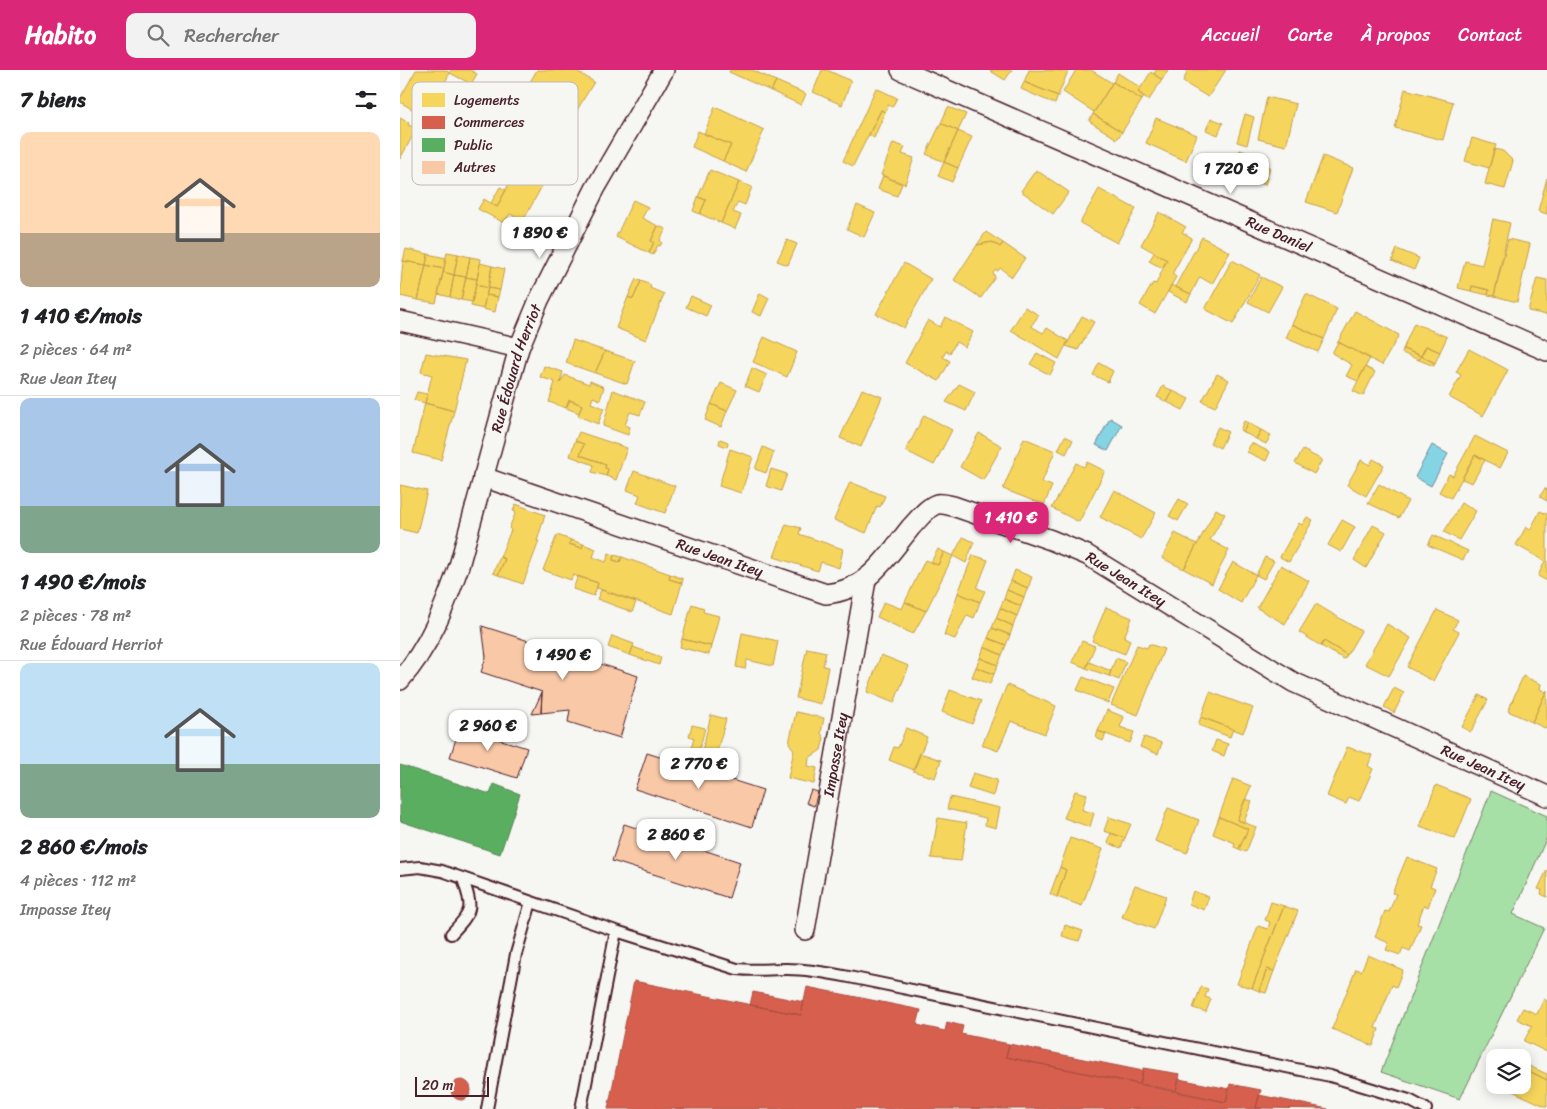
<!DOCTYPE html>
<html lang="fr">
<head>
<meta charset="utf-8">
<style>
  body { margin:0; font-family:Sriracha,sans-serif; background:#f2f2f2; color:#202124; height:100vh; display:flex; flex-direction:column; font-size:19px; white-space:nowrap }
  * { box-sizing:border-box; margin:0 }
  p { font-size:16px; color:#757577 }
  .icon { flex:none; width:28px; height:28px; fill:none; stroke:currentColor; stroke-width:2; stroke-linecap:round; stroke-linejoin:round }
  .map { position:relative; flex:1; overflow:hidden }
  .details { display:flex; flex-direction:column; background:#fff; width:400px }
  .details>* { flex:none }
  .controls { position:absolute; left:1086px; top:979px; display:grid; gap:10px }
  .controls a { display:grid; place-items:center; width:45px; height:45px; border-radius:10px; background:#fff; box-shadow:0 2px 12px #0003; font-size:25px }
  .scale { position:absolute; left:15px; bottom:12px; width:74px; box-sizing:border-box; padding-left:5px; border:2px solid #4a1f2b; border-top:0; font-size:14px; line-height:18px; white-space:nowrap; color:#4a1f2b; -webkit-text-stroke:4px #f6f6f2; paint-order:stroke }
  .price { position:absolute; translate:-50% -42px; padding:0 11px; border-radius:10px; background:#fff; color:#222; font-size:16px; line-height:32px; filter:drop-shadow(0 1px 2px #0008) }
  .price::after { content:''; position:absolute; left:50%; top:30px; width:15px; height:11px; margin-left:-8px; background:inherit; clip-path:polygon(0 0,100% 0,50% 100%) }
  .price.selected { background:#db2777; color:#fff }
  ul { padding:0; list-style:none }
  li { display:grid; align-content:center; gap:10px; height:265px; padding:0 20px }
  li+li { border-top:1px solid #e0e0e0 }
  li span { display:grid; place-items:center; height:155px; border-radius:10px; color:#555 }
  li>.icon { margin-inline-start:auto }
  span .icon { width:90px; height:90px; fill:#fffc; stroke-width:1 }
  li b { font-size:21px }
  h2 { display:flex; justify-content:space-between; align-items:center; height:60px; padding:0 20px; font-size:21px }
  header { display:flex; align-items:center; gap:30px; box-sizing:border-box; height:70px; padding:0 25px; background:#db2777; color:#fff }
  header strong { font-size:24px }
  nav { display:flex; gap:28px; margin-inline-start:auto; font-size:18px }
  .search { width:350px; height:45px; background:#f2f2f2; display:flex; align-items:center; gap:12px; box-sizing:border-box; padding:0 18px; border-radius:10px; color:#757577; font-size:19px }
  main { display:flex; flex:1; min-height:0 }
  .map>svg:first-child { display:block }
</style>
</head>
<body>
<header>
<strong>Habito</strong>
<div class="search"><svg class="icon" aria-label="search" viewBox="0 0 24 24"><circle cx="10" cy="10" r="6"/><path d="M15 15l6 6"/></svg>Rechercher</div>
<nav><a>Accueil</a><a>Carte</a><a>À propos</a><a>Contact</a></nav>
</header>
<main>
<section class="details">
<h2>7 biens<svg class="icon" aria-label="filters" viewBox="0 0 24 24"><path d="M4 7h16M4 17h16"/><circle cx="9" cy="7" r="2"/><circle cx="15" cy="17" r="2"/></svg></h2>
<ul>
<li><span style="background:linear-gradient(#ffd9b3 65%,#b9a48a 0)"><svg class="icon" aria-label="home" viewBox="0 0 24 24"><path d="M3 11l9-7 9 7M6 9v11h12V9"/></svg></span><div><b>1 410 €/mois</b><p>2 pièces · 64 m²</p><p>Rue Jean Itey</p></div></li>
<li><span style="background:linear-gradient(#a9c7e8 70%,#7fa58c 0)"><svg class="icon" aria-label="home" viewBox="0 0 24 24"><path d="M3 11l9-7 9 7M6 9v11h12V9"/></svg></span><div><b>1 490 €/mois</b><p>2 pièces · 78 m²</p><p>Rue Édouard Herriot</p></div></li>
<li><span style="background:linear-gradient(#bfe0f5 65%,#7fa58c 0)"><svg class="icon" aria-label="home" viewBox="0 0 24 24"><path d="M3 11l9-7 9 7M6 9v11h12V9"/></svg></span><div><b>2 860 €/mois</b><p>4 pièces · 112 m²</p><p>Impasse Itey</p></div></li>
</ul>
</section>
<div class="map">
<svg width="1147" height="1039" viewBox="0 0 1147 1039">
  <rect width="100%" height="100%" fill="#f6f6f2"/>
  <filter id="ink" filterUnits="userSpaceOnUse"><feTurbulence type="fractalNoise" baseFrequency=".02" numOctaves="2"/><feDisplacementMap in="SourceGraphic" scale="10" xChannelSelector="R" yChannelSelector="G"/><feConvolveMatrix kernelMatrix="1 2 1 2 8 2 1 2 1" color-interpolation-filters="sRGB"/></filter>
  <g filter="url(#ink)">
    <path fill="#a6e0a6" stroke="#788068" d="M1091,721L1147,746V767L1113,844L1144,858L1060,1029L981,1002Z"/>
    <path fill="#85d4e3" stroke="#6d8c99" d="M710,348L722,355L708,381L696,375Z
      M1032,375L1048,384L1031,416L1015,407Z"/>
    <path fill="#f6d55c" stroke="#c29e4d" d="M16,0H45L50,3L25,47L0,32V28Z
      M51,0H70L77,4L71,14L50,3Z
      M137,0H175L194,12L177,40L130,12Z
      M330,0H352L376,11L371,21L329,2Z
      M422,0H427L451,11L442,35L413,22Z
      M589,0H612L605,10Z
      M629,0L668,1L658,26L624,12Z
      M676,0H691L712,13L694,42L663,22Z
      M756,0H768L762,10L754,4Z
      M788,0H826L808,27L783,12Z
      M751,2L762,10L749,30L738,22Z
      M718,3L741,18L738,22L744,27L742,30L713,12Z
      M376,11L406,24L401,35L371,21Z
      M624,12L658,26L655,34L621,19Z
      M713,12L742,30L722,62L693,44Z
      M476,18L497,28L492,37L488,35L485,42L481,40L453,96L443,91Z
      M1005,19L1053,32L1043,70L995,58Z
      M867,27L896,34L886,76L858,69Z
      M315,37L364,60L346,102L323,91L331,75L304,64Z
      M548,37L566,44L558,61L541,53Z
      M481,40L485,42L474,68L469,65Z
      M693,44L722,62L717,69L689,51Z
      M845,44L854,47L847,75L837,72Z
      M0,48L9,53L8,55L17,58L0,89Z
      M756,48L797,65L786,91L746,73Z
      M811,48L823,53L818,65L806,60Z
      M541,53L558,61L544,92L526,84Z
      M298,61L331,75L323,91L292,77Z
      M558,61L572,67L558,98L544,92Z
      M1072,68L1096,75L1089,98L1065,91Z
      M493,73L505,77L502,84L514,88L505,114L481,105Z
      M1094,79L1103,81L1113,91L1105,119L1085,114Z
      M840,80L863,89L855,111L831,102Z
      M923,86L953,98L937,142L906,132Z
      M544,92L558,98L552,112L538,106Z
      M862,93L870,97L865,115L855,111Z
      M147,96L151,98L142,116L138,114Z
      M310,100L339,112L321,153L300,144L306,130L298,127Z
      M636,100L669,122L653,144L621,121Z
      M115,102L142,116L123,151L110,144L104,153L78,139L84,129L97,137Z
      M483,106L502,114L497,126L478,119Z
      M1147,108V144L1138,141Z
      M339,112L352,117L345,135L338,132L333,142L341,145L335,159L321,153Z
      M100,117L106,120L97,137L91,133Z
      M699,119L736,139L717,173L680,153Z
      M298,127L306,130L300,144L293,141Z
      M233,130L248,137L242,148L258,156L251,171L254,172L249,183L216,167Z
      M457,135L475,143L464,167L447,159Z
      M759,142L786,157L782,162L792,168L772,204L776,207L755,244L740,235L753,213L756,214L767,190L741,175Z
      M1093,149L1110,153L1094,226L1088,225L1089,220L1072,216L1071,221L1058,218L1065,191L1082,195Z
      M258,156L266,159L260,170L262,173L260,176L258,175L253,185L249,183L254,172L251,171Z
      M586,162L603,173L600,177L592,172L577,175Z
      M802,167L830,182L812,214L800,207L791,224L775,217Z
      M1108,169L1130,174L1117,232L1094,226Z
      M387,170L397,174L388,195L377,191Z
      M592,172L600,177L603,173L625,188L612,207L600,198L598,201L596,200L593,203L595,207L581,228L554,210L577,175Z
      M6,179L28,184L26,195L3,191Z
      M997,179L1019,188L1014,200L992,191Z
      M47,182L58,184L54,205L43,202Z
      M754,183L767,190L762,198L749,191Z
      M28,184L46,188L44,199L26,195Z
      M58,184L70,187L66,207L54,205Z
      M70,187L81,189L77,209L66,207Z
      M832,190L860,205L833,254L805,239Z
      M3,191L26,195L18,230L0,226Z
      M80,193L92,196L88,218L76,215Z
      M504,193L531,209L504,258L476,244Z
      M26,195L44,199L36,233L18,230Z
      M92,196L104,199L100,220L88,218Z
      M43,202L54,205L50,227L38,224Z
      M54,205L66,207L61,230L50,227Z
      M66,207L77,209L72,232L61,230Z
      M861,207L882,217L868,242L848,232Z
      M1137,208L1147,210V245L1128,241Z
      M236,209L241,211L233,229L228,227Z
      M241,211L251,215L250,218L264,224L246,270L216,258L228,227L233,229Z
      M76,215L88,218L83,239L71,236Z
      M771,215L791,224L787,232L768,222Z
      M1072,216L1089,220L1088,225L1071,221Z
      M88,218L100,220L98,227L86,225Z
      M360,223L369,228L361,246L352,242Z
      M906,224L937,239L924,269L892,254Z
      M86,225L98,227L95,242L83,239Z
      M291,226L311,235L306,246L286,237Z
      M625,237L639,245L631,256L643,263L647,258L668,271L659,289L611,260Z
      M955,241L999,265L982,295L938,272Z
      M682,246L694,252L678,280L666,276Z
      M545,247L573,262L565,277L556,272L550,283L546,281L543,287L550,291L539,311L505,293L528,250L540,257Z
      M1014,253L1047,267L1040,282L1026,276L1021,286L1003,279Z
      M892,254L924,269L918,282L886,268Z
      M364,267L397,282L387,307L353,292Z
      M173,270L205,281L195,303L166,293Z
      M938,272L970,288L958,311L946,306L952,295L932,283Z
      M1026,276L1040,282L1035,293L1021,286Z
      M1003,279L1021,286L1019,290L1002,283Z
      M1069,279L1108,300L1083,346L1049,327L1061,305L1056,302Z
      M205,281L235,291L227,314L195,303Z
      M26,283L66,290L54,341L25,333L32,305L21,302Z
      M637,283L656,293L650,305L630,294Z
      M1021,286L1035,293L1034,296L1019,290Z
      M699,293L713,301L708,312L693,305Z
      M144,296L163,302L160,313L165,305L189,314L190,311L204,317L200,330L193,327L191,333L204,338L198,354L178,346L182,335L169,330L166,338L149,332L155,312L140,307Z
      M965,297L975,302L963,326L953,321Z
      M352,298L367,305L359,322L345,316Z
      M817,304L829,310L815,337L802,331Z
      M321,313L337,320L327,341L311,334Z
      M559,314L575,322L566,341L546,332Z
      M763,316L773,321L767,332L757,327Z
      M462,319L482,327L461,377L440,368Z
      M213,320L245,332L240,345L230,342L225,355L230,357L228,365L203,356Z
      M773,321L789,329L783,340L767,332Z
      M17,322L27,324L25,333L14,330Z
      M170,330L182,335L179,343L166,338Z
      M25,333L54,341L41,390L13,383Z
      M311,334L327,341L321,357L305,350Z
      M524,345L552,360L534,395L506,381Z
      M844,351L848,353L843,362L840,360Z
      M848,353L861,360L856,369L843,362Z
      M818,357L828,362L820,378L810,373Z
      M861,360L871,365L866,374L856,369Z
      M179,362L227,378L216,410L206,406L208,399L205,398L206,394L180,385L184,374L175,371Z
      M579,363L602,376L583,410L560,397Z
      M665,366L673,370L666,384L658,380Z
      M1075,366L1108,383L1100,398L1075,385L1051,428L1039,422L1049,404L1053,406Z
      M624,368L655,381L642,412L652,416L644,435L603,419Z
      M320,369L328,372L327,377L319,374Z
      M175,371L184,374L180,385L206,394L205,398L208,399L206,406L192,402L194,395L170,386Z
      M851,373L870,382L866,391L847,382Z
      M363,377L374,382L366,403L355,399Z
      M330,379L353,387L341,423L319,416Z
      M903,380L922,390L914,404L895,393Z
      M1075,385L1085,390L1072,413L1062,409Z
      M973,389L984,395L966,426L947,415L961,390L970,395Z
      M687,392L705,401L679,452L652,438L676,393L684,397Z
      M371,399L387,404L381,421L366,416Z
      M234,401L275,416L265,443L237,433L240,425L227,420Z
      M450,412L485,426L480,437L477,436L466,463L434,450Z
      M979,414L1008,431L999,448L968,433Z
      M0,415L27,421L17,463L0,459Z
      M1145,418L1147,420V431L1140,427Z
      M714,420L756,443L741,469L700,447Z
      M779,429L788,434L778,451L769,446Z
      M1061,433L1076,441L1059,470L1044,462Z
      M116,434L145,445L137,471H139L123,514L98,505L105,489L100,487L111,460L109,458L116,442L113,441Z
      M816,439L825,444L810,470L829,480L812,514L784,499Z
      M1140,441L1147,444V511L1138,506L1145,491L1116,475L1126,457L1130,460Z
      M907,447L913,450L889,492L880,487L899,453L902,455Z
      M942,450L955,457L941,482L928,475Z
      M386,454L401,458L399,464L443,479L439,498L421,492L418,501L374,487Z
      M973,455L986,462L966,498L954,490Z
      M775,463L797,474L784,499L762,488Z
      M157,465L171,470L169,474L182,478L183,474L196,479L193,487L206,492L209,483L214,485L213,490L220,492L222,487L270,504L269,509L282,513L273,544L197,518L198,513L173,505L171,510L143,500Z
      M1033,465L1068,481L1063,490L1028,475Z
      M563,467L574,472L566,493L553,486Z
      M171,470L183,474L182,478L169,474Z
      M538,479L544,482L538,495L531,492Z
      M544,482L553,486L526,541L505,532L525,490L538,495Z
      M214,485L222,487L220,492L213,490Z
      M573,485L588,490L577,518L585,521L580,532L558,523Z
      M100,487L105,489L98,505L93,503Z
      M865,487L874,491L864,509L856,505Z
      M833,492L856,505L841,533L818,519Z
      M881,495L909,511L885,554L857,538Z
      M615,500L632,507L628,518L611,511Z
      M270,504L283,509L282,513L269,509Z
      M178,506L198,513L194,526L173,519Z
      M611,511L628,518L624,527L607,520Z
      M201,520L236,532L232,542L197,529Z
      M607,520L624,527L621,536L604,529Z
      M558,523L580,532L574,548L567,545L555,569L544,565Z
      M604,529L621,536L617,546L600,538Z
      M484,532L502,539L505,532L526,541L513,564L477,547Z
      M292,534L304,538L303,542L319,546L311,576L282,569Z
      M916,534L961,561L947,585L924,571L921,576L899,562Z
      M706,537L732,548L724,567L730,570L725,584L692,571Z
      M600,538L617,546L613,556L596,548Z
      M1037,540L1058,550L1053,559L1059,562L1033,611L1007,597Z
      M596,548L613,556L610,565L592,558Z
      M987,554L1011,568L989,606L965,594Z
      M592,558L610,565L606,575L588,568Z
      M342,563L378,571L373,596L347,590L345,599L336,597Z
      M212,566L234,574L230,585L208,577Z
      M588,568L606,575L602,585L584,577Z
      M282,569L311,576L309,585L280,577Z
      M682,571L695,576L686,598L672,592Z
      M924,571L947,585L944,589L921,576Z
      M749,574L764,579L738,645L711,635L737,575L747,578Z
      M233,577L261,587L259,595L230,585Z
      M584,577L602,585L598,595L580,588Z
      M407,578L426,582L423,596L428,597L421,634L396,628Z
      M481,585L509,596L494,633L467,622Z
      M580,588L598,595L594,604L576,597Z
      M716,588L726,592L719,610L709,606Z
      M689,592L711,601L709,606L686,598Z
      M576,597L594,604L590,614L572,607Z
      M1123,606L1141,614L1140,619L1146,622L1132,652L1108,641Z
      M683,607L714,619L708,633L677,620Z
      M607,615L656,636L645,664L611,651L598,681L582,675Z
      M994,618L1004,623L994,643L984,637Z
      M550,620L581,631L572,654L542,642Z
      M1147,620V659L1132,652Z
      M810,622L853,638L843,663L801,647Z
      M1079,625L1088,630L1071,662L1062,657Z
      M707,640L724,647L720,657L734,662L730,673L698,661Z
      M396,642L424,648L421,663L424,668L421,680L409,688L408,696L417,698L414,714L388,708L394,680L389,673Z
      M311,645L326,649L316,685L302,681Z
      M801,647L833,659L830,667L798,655Z
      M292,655L305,658L299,681L291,679L294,668L289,666Z
      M506,658L527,667L514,700L489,690L494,677L498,678Z
      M698,661L706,664L703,671L696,668Z
      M744,667L762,673L758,684L740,677Z
      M816,670L828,674L824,686L812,681Z
      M947,677L972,685L968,696L973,699L959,731L949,727L946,734L927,726Z
      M520,683L541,690L535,708L513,701Z
      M573,703L597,710L593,726L568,718Z
      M833,709L851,716L837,750L856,757L846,782L839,779L848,759L819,747Z
      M1036,715L1071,729L1055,769L1020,756Z
      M675,721L687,724L682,740L694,743L690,757L664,748Z
      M550,727L600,738L596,758L585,755L586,748L547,739Z
      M845,729L852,731L844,752L837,750Z
      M768,738L799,750L787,783L755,771Z
      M709,747L731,754L725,768L704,761Z
      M819,747L848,759L839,779L834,777L835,773L813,764Z
      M538,748L567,753L561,791L531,788Z
      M711,763L725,768L721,778L708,773Z
      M670,768L703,779L682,836L657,827L666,800L660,797Z
      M1007,787L1037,799L1030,816L1035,818L1028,837L1024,835L1017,854L1021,855L1010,881L1003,878L1000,885L986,880L989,873L975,867L985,841L989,842L996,824L992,823Z
      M660,797L666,800L657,827L650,824Z
      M1147,800V827L1141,824L1142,820L1138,819Z
      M735,815L766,826L754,859L722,847Z
      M793,821L809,827L804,840L789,834Z
      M871,832L884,836L852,918L837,914L858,856L868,859L870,852L865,850Z
      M884,836L898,841L874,901L867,899L859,921L852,918Z
      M665,855L683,861L679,871L662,866Z
      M968,885L1003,900L996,917L992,915L975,958L979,959L973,976L932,959L956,899L961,901Z
      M867,899L874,901L866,923L859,921Z
      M801,917L808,919L805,927L811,929L806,942L793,938Z
      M1144,929L1147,931V982L1124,971L1132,956L1117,949L1123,938L1137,944Z
      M1122,994L1128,997L1127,1000L1147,1010V1037L1099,1015H1122Z
      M1129,996L1147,1004V1010L1127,1000Z"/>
    <path fill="#d6604d" stroke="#ac4c43" d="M234,911L401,945L407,917L521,940L517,955L545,961L547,952L563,956L561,964L609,974L606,987L826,1032L830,1014L861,1020L856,1038L862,1039H208Z
      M353,922L404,932L401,945L350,935Z
      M609,974L743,1001L740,1014L606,987Z
      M743,998L780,1004L776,1021L740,1014Z
      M779,1009L829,1019L826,1032L776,1021Z
      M51 1020a10 10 0 1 1 20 0a10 10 0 1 1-20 0Z
      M859,1025L928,1039L856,1038Z"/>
    <path fill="#5aae61" stroke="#558351" d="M0,695L90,724L94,714L120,724L100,784L0,751Z"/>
    <path fill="#f8c8a7" stroke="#4a1f2b" d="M82,556L238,606L220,668L168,652L170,640L141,643L142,622L81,602L86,587Z
      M142,622L141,643L132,644Z
      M60,657L127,678L117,708L50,687Z
      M247,683L363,720L352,757L235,719Z
      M411,720L418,722L414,736L406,733Z
      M224,754L340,792L329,828L212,791Z"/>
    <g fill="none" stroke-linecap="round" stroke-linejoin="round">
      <defs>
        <path id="service" d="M0,799L20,797L42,801L216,861L337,899C354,901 370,899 387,899C408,899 429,903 449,907L930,1006L1009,1030L1026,1039
          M51,864C73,840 73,840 63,809
          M87,1039L116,884L131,832
          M181,1039L216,861"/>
        <g id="minor">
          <path id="s1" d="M501,0L1147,281"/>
          <path d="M0,251L119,278"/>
          <path id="s2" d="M83,407L426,524C468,520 486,488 511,457C518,450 527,437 537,434C541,433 549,435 553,436L651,470L687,485L893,612L1147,726"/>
          <path id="s3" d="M0,610C29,578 45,536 59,496L119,278L139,230L195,119L264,0"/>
          <path id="s4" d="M405,860L466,510"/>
        </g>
      </defs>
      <use href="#service" stroke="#4a1f2b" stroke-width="14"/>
      <use href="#minor" stroke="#4a1f2b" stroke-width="22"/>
      <use href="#service" stroke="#f6f6f2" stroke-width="10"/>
      <use href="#minor" stroke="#f6f6f2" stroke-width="19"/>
    </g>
  </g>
  <g text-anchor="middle" stroke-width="5" stroke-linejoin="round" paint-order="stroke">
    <g font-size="15" fill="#4a1f2b" stroke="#f6f6f2">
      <text dy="5" stroke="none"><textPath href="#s1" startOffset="412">Rue Daniel</textPath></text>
      <text dy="5" stroke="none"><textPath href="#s3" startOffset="335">Rue Édouard Herriot</textPath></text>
      <text dy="5" stroke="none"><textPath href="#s2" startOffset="250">Rue Jean Itey</textPath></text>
      <text dy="5" stroke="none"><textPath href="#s2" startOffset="714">Rue Jean Itey</textPath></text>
      <text dy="5" stroke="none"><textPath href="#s4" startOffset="178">Impasse Itey</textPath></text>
      <text dy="5" stroke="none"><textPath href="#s2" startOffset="1119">Rue Jean Itey</textPath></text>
    </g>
  </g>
  <rect x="12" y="12" width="166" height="103" rx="8" fill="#f6f6f2" stroke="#c2b6b6" stroke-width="1"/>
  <rect x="22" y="23" width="23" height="14" fill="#f6d55c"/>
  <rect x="22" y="46" width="23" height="13" fill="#d6604d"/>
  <rect x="22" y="68" width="23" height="14" fill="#5aae61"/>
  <rect x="22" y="91" width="23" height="13" fill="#f8c8a7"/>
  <g font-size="14" fill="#4a1f2b">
    <text x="54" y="35">Logements</text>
    <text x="54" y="57">Commerces</text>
    <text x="54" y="80">Public</text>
    <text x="54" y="102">Autres</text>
  </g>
</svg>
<div class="controls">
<a><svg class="icon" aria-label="layers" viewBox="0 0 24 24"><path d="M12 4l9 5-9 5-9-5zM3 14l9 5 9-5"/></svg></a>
</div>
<div class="scale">20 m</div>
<b class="price" style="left:831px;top:125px">1 720 €</b>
<b class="price" style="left:140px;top:189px">1 890 €</b>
<b class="price selected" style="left:611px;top:474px">1 410 €</b>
<b class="price" style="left:163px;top:611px">1 490 €</b>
<b class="price" style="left:88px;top:682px">2 960 €</b>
<b class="price" style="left:299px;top:720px">2 770 €</b>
<b class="price" style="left:276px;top:791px">2 860 €</b>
</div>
</main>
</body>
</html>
